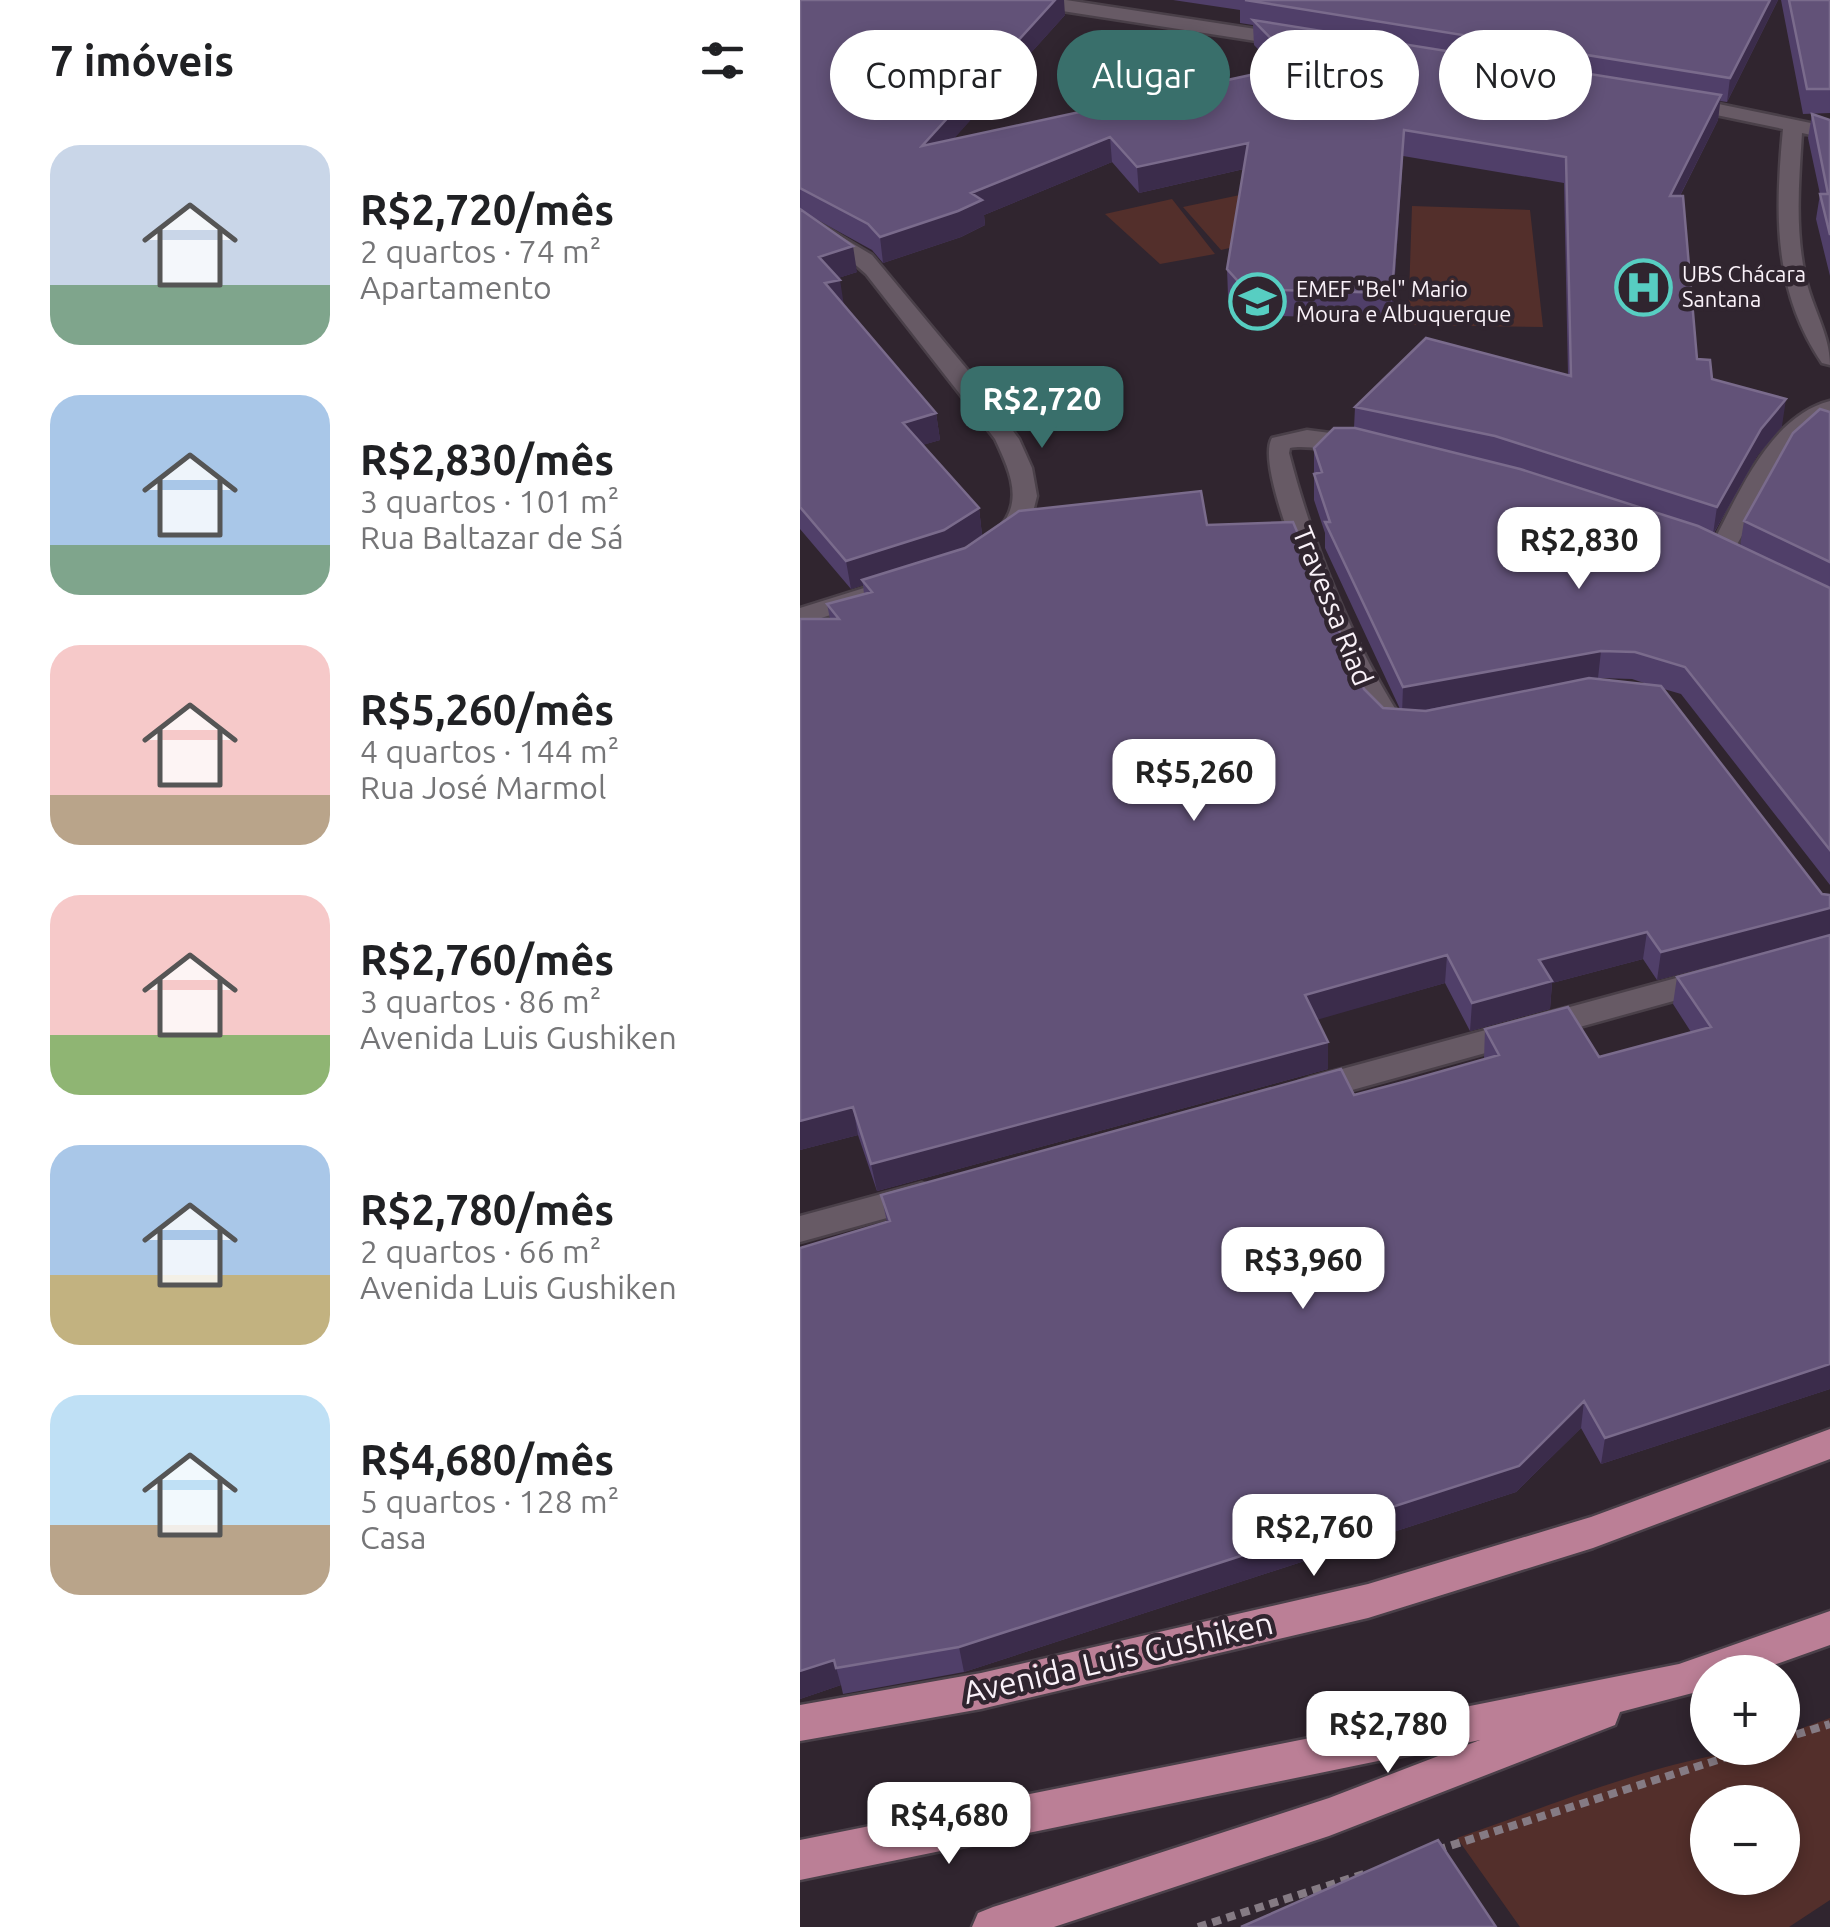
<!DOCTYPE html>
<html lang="pt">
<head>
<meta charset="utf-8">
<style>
  body { margin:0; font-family:Ubuntu,sans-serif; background:#f6f6f6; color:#202124; height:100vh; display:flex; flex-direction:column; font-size:38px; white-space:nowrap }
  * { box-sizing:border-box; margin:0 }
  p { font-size:32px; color:#757577 }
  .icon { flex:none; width:55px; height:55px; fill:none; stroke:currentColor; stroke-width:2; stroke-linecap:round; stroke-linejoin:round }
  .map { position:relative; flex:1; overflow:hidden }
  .sheet { display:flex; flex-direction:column; background:#fff; width:800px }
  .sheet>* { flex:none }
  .top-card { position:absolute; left:30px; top:30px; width:850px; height:90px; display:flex; gap:20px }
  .fabs { position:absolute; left:890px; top:1655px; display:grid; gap:20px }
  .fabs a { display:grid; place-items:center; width:110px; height:110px; border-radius:50%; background:#fff; box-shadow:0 5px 15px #0003; font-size:50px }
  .price { position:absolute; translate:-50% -85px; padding:0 22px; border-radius:20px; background:#fff; color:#222; font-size:32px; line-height:65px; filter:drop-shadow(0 2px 5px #0008) }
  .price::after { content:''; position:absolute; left:50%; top:60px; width:30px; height:22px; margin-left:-15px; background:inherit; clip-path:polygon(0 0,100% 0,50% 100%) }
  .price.on { background:#396f6b; color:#fff }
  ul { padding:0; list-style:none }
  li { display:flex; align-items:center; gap:30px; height:250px; padding:0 50px }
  li span { display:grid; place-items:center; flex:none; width:280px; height:200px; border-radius:30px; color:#555 }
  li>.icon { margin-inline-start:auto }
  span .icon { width:120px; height:120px; fill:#fffc; stroke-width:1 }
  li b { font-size:42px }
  h2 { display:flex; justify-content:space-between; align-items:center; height:120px; padding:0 50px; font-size:42px }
  .chip { padding:0 35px; border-radius:45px; background:#fff; box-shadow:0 5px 15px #0003; font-size:35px; line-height:90px }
  .chip.on { background:#396f6b; color:#fff }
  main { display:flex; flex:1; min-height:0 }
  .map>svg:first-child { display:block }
</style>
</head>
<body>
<main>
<section class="sheet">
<h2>7 imóveis<svg class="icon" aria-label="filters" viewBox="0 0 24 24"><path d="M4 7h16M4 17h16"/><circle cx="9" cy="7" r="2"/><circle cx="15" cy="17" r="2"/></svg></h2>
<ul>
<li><span style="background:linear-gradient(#c9d6e8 70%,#7fa58c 0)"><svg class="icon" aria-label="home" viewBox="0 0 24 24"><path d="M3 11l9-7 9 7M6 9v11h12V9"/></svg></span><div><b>R$2,720/mês</b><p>2 quartos · 74 m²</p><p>Apartamento</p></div></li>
<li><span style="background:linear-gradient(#a9c7e8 75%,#7fa58c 0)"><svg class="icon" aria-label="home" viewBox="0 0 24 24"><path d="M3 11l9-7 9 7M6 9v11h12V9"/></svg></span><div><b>R$2,830/mês</b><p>3 quartos · 101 m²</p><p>Rua Baltazar de Sá</p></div></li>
<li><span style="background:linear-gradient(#f6c9c9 75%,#b9a48a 0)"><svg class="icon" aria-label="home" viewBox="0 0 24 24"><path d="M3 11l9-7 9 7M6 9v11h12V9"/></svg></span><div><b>R$5,260/mês</b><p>4 quartos · 144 m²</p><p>Rua José Marmol</p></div></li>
<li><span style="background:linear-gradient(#f6c9c9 70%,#8fb573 0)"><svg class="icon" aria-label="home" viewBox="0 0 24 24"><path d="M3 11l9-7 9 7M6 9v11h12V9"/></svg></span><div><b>R$2,760/mês</b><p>3 quartos · 86 m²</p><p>Avenida Luis Gushiken</p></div></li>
<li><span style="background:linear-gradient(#a9c7e8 65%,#c2b280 0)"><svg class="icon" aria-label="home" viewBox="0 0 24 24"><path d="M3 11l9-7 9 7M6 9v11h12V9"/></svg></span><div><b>R$2,780/mês</b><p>2 quartos · 66 m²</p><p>Avenida Luis Gushiken</p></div></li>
<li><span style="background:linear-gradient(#bfe0f5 65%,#b9a48a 0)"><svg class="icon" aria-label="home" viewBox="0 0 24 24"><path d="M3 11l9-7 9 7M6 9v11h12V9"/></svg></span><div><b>R$4,680/mês</b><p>5 quartos · 128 m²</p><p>Casa</p></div></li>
</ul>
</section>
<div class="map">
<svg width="1030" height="1927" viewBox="0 0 1030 1927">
  <rect width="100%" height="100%" fill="#30252f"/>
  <path fill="#532f2b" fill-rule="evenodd" d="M454,192L485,235L421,250L383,207Z
    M372,199L415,254L360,264L305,214Z
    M612,206L730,210L743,327L608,325Z
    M1030,1718V1900L989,1927H720L657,1838C750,1806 887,1748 982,1748L983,1735ZM982,1802V1878H908V1802Z"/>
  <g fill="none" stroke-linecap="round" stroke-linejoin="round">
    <defs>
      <path id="minor" d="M221,0H266L494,35L503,41L494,47L230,6Z
        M880,96L1030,127V139L1002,133C999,180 995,229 1005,275C1011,307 1030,333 1030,365L1022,363C973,291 975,213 983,129L873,106L870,102Z
        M0,212L72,255L176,380L219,439L232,468L237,496L231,520L207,546H189L186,541C192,533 203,526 207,517C221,492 206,463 195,439L66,274L42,253L0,227Z
        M1030,401V418L986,457L930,557H912L908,552C936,501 967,417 1030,401Z
        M507,430L561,437L573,444C556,460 514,443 490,448L489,453C513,546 552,643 605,724L601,730H581C553,693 450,474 472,438Z
        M64,588L73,591L77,596L73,601L0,625V608Z
        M913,968L924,971L928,979L924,987L509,1102L498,1098L493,1090L498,1082L509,1078Z
        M122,1183L134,1187L138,1196L134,1205L0,1242V1216Z"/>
      <path id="major" d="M1030,1429V1459L793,1548L568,1618L181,1709L0,1741V1705L181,1673L568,1584L791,1517Z
        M1030,1611V1645L954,1672H908V1689L820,1712L815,1725L529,1836L254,1927H172L178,1913L193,1907L529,1798L680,1740L0,1880V1840L879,1664Z"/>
    </defs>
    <use href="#minor" stroke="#4a4049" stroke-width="5"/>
    <use href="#major" stroke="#4a4049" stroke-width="5"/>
    <path stroke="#857b84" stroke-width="8" stroke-dasharray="9 6" stroke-linecap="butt" d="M982,1739L1030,1724
      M637,1850L955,1748
      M398,1927L564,1874"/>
    <use href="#minor" fill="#675a65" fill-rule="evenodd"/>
    <use href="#major" fill="#bb7f96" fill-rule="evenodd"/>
  </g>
  <path fill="#503f69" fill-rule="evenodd" d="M0,0L265,15L153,139L477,69L454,45L453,25L440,23V10L373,0H978L927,102L920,101L918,120L880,196L897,359L912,379L982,426L957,456L914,533L940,546L944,521L1030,412V885L881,694L864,689L1030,935L857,980L843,959L752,983L750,1009L670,1031L645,983L517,1019L528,1042V1069L77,1191L58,1135L0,1150L30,619L27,604L64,594L63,585L51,589L0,529ZM603,156L764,183L768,375L555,407L554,428L514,448V500L525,533V548L600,709L583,708L407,525L160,549L182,535L179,508L122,445L140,440L136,413L43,304L38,278L57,272L14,218L72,250L83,263L161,237L185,225L184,215L312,162L339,193L444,169L427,269L428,295L445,315L592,319ZM798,678L832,679L850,685L794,679Z
    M981,0H1030V113L1003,114Z
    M1012,114L1030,120V276L1016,219L1020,194L1008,138Z
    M1030,935V1389L801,1464L781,1428L716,1492L164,1672L43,1694L41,1685L0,1699V1248L87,1222L81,1195L554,1095L684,1059L685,1029L799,1057L891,1032L873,1004L877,977Z"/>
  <path fill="#3b2c4b" d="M255,0H264L265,15L125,171L122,146Z
    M970,0H978L927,102L930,78Z
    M921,95L918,120L867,221L870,196Z
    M604,130L603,156L592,319V293Z
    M310,137L312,162L184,215L185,225L161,237L83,263L80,237L171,193Z
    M448,143V168L339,193L337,167Z
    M53,246L57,272L23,283L19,257Z
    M40,280L44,306L25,283Z
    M986,399L982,426L957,456L913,534L917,507L961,429Z
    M136,413L140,440L106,450L103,423Z
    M179,508L182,535L147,558L62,580L63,585L51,589L46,561Z
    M801,651L798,678L602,714L603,687Z
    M1030,908V935L857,980L861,952Z
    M847,932L843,959L752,983L750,1009L670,1031L672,1003L739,960Z
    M647,955L645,983L506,1023L505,995Z
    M528,1042V1069L77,1191L71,1164Z
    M53,1107L58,1135L0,1150V1121Z
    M1030,1364V1389L801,1464L805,1438Z
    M784,1401L781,1428L716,1492L164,1672L159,1647Z
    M34,1660L41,1685L0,1699V1671Z"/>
  <path fill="#625278" stroke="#7a6b8c" stroke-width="2.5" d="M0,0H255L122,146L497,65L453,20L921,95L870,196H883L897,359L910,360L912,379L986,399L961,429L917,507L695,436L555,407L626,338L771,376L766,157L604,130L592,293L445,289L427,269L448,143L337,167L310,137L171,193L182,200L158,211L80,237L68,224L0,188Z
    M445,0H970L930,78Z
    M989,0H1030V89H1007Z
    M1012,114L1030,120V235L1020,194H1028Z
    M0,209L53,246L19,257L40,280L25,283L136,413L103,423L179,508L144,530L46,561L0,507Z
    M1020,409L1030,412V562L944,521L993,433Z
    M534,428H555L720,469L898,526L1030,588V850L885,667L835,652L801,651L603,687L525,522H530L514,474L522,472L514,448Z
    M401,491L407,525L493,522L564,689L583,708L626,711L789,678L861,686L1022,894L1030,895V908L861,952L847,932L739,960L752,981L672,1003L647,955L505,995L528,1042L71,1164L53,1107L0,1121V619H39L27,604L72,592L62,580L165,548L219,511Z
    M1030,935V1364L805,1438L784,1401L719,1466L159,1647L36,1668L34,1660L0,1671V1248L90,1221L81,1195L541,1069L554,1095L607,1081L699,1055L685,1029L768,1007L799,1057L911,1027L877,977Z
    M638,1840L696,1927H441Z"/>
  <defs>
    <symbol id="hospital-ring" viewBox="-11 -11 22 22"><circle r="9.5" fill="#30252f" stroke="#57cec2" stroke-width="1.5"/><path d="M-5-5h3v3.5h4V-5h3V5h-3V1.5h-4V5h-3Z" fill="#57cec2"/></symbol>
    <symbol id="school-ring" viewBox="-11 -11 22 22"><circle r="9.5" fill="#30252f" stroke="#57cec2" stroke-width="1.5"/><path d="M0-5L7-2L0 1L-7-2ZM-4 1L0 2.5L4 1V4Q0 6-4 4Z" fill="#57cec2"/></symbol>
  </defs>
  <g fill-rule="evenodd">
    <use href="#hospital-ring" x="812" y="256" width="63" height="63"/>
    <use href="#school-ring" x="426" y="270" width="63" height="63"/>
  </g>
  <g text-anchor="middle" stroke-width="9" stroke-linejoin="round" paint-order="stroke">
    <g font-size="22" fill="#faf2f9" stroke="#30252f" text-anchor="start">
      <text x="882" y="282">UBS Chácara<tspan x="882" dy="25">Santana</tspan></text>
      <text x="496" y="297">EMEF "Bel" Mario<tspan x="496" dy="25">Moura e Albuquerque</tspan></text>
    </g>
    <g font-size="28" fill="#faf2f9" stroke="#30252f">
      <text transform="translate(533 606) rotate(68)" y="10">Travessa Riad</text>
    </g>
    <g font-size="32" fill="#faf2f9" stroke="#30252f">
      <text transform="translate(318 1658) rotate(-13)" y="11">Avenida Luis Gushiken</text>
    </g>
  </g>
</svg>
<div class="fabs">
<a>+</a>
<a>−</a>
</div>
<b class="price on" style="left:242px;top:451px">R$2,720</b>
<b class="price" style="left:779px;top:592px">R$2,830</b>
<b class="price" style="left:394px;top:824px">R$5,260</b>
<b class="price" style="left:503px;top:1312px">R$3,960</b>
<b class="price" style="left:514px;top:1579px">R$2,760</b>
<b class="price" style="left:588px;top:1776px">R$2,780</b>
<b class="price" style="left:149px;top:1867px">R$4,680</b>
<div class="top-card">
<a class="chip">Comprar</a>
<a class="chip on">Alugar</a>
<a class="chip">Filtros</a>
<a class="chip">Novo</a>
</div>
</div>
</main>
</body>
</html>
